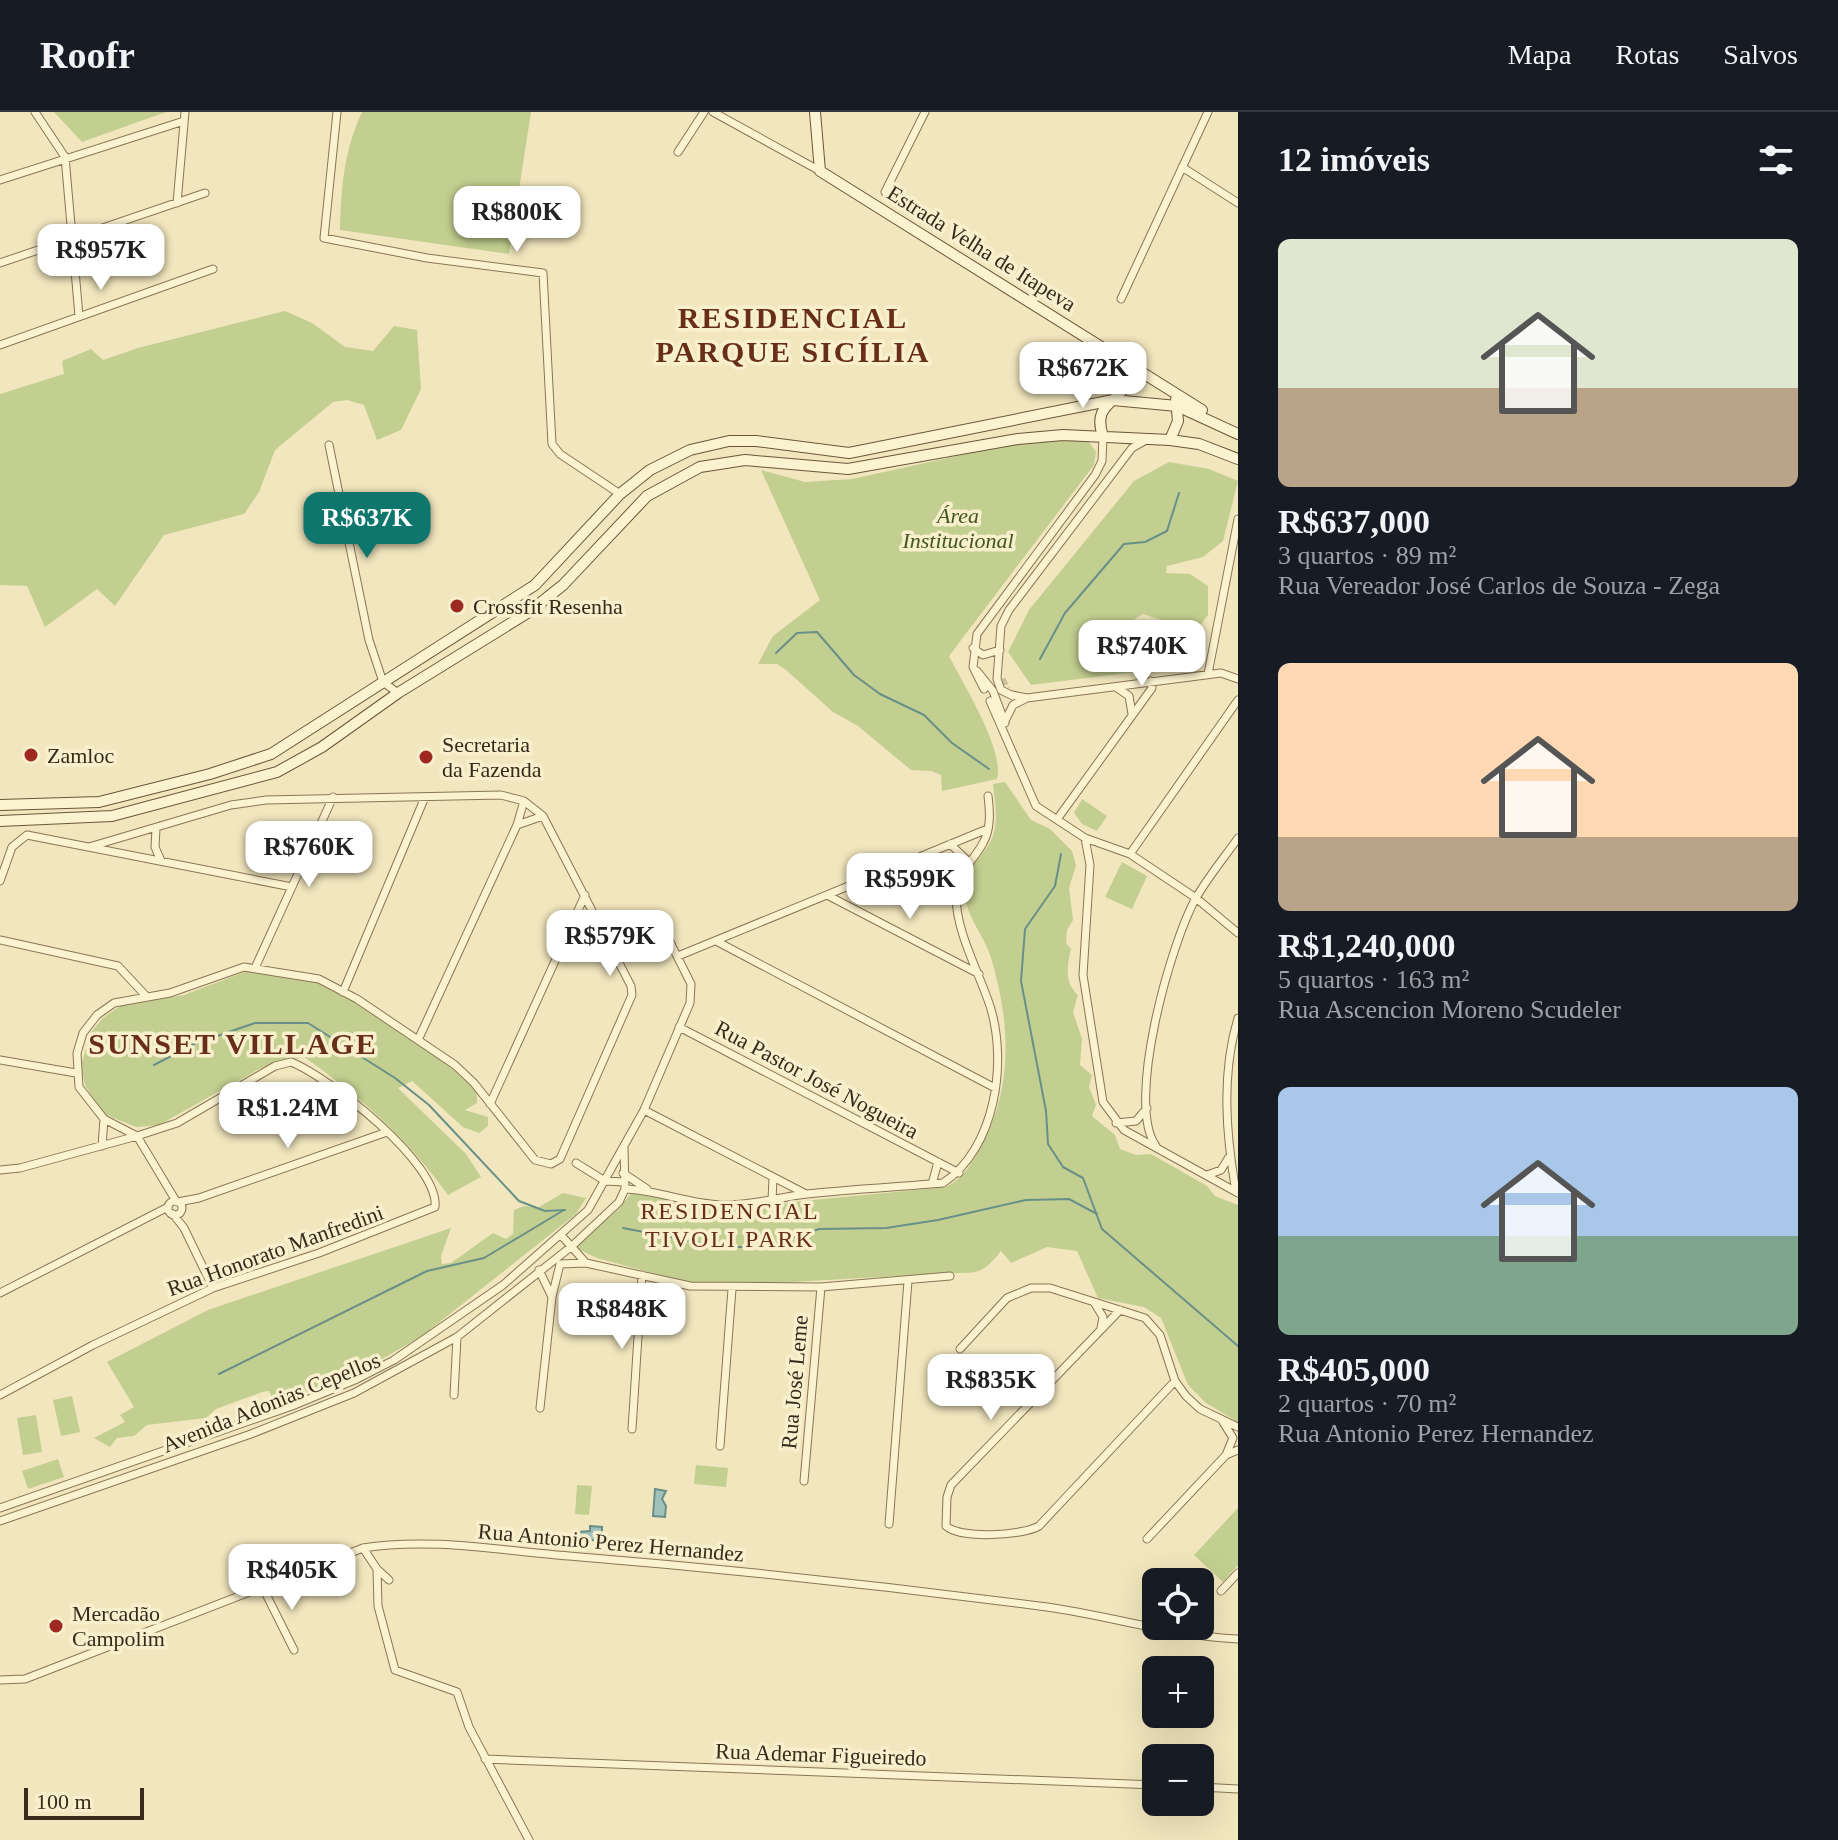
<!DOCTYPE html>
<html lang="pt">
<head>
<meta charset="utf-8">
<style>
  body { margin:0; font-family:"Times New Roman",serif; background:#20242c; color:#f1f3f6; height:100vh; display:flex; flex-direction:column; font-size:30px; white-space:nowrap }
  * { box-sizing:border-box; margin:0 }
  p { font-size:26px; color:#9ea1a6 }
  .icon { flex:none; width:44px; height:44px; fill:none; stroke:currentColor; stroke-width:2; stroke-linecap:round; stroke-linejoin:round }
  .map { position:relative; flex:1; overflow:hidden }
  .sheet { display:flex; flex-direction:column; background:#171b24; width:600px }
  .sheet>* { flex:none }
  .controls { position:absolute; left:1142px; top:1456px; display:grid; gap:16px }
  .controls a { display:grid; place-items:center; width:72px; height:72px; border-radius:12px; background:#171b24; box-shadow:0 8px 32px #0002; font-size:40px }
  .scale { position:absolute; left:24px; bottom:20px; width:120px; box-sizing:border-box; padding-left:8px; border:4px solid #382b1b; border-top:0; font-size:22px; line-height:28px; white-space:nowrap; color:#382b1b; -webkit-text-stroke:6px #f8efcd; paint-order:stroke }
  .price { position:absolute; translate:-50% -68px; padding:0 18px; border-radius:16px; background:#fff; color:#222; font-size:26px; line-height:52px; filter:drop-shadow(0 2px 4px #0008) }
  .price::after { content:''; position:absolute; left:50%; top:48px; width:24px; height:18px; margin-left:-12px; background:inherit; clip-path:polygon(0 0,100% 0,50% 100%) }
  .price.on { background:#0f766e; color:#fff }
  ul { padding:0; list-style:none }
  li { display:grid; align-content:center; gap:16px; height:424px; padding:0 40px }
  li span { display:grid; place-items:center; height:248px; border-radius:12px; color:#555 }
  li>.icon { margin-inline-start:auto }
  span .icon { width:144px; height:144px; fill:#fffc; stroke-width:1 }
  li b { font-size:34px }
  h2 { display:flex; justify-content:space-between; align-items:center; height:96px; padding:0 40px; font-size:34px }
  header { display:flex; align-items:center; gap:48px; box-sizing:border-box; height:112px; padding:0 40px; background:#171b24; border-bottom:2px solid #363941 }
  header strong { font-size:38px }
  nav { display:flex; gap:44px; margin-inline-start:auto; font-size:28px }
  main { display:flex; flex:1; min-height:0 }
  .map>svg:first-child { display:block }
</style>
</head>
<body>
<header>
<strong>Roofr</strong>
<nav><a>Mapa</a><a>Rotas</a><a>Salvos</a></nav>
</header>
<main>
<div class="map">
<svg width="1238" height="1728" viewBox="0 0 1238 1728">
  <rect width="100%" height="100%" fill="#f1e6bd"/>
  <path fill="#c3cf90" d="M54,0H166L82,30Z
    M362,0H531L509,142L340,118C341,75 344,39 362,0Z
    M285,199L312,211L345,235L373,239L394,214L417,218L421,277L401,318L377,328L364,293L347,288L333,290L275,338L259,380L244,402L164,423L115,494L97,477L45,515L27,474L0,473V282L64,262L62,249L91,237L103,248L138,236Z
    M1087,327L1096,340L1094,353L949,544C963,572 1005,638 997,667L942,679L941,663L931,659L911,658L858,614L833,600L786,558L777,552H758L773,524L820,488L761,358L805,370L852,367L1007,333Z
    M1169,350L1209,357L1238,369L1223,429L1203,445L1167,454L1166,461L1190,462L1208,474V503L1196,519L1143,502L1133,508C1149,522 1161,533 1167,556L1031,573L1008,540L1029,498L1134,369Z
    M1005,670L1031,708L1050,717L1072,739L1076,753L1069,776L1073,808L1067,818L1066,831L1071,837C1067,855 1064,870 1078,883L1073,900L1082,927L1080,953L1092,963L1089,975L1096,993L1092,1004L1115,1023L1120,1037L1136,1043L1151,1042L1207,1074L1215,1084L1238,1093V1310L1206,1291L1188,1273L1161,1206L1144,1195L1098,1186L1077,1139L1047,1135L1011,1151L1001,1139C982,1163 977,1161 948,1161L741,1173L689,1171L597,1146L578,1137L579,1130L618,1098L632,1080L722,1097L946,1075C964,1066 972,1051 981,1034C1014,975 1010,909 991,846C983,820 966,807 965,779C964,758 979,748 989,732C1000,714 995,692 993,672Z
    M1082,687L1107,704L1097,719L1082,712L1074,701Z
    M1122,750L1147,764L1132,797L1105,785Z
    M247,859C270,861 297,863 320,871C367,890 441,943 477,980V991L465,998L488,1005V1014L479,1021L463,1015L412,969L398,976L466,1042L481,1065L448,1083C409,1028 360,984 304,945L259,957L159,1013L136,1015L104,1002L94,988L85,973L81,953L92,919L103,906L120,894L184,883Z
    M563,1081L586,1086L576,1102L422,1224L377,1250L276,1293L269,1279L262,1280L216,1297L206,1306L147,1313L134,1324L117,1326L110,1335L94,1326L125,1310L120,1303L134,1295L107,1250L208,1198L451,1116L441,1144L442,1152L451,1151L493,1121L506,1127L513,1122L514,1098L524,1094L539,1095Z
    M72,1284L80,1320L61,1324L53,1288Z
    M36,1303L42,1340L23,1343L17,1306Z
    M58,1347L64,1365L28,1377L22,1359Z
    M696,1353L728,1356L726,1375L694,1372Z
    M577,1373L592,1374L589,1403L575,1402Z
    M1238,1396V1453L1223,1470L1194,1443Z"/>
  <path fill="#a1c2bb" stroke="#689089" stroke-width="2" d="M655,1377L666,1379L662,1387L666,1394L665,1405L653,1404Z
    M590,1414L602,1415V1429L579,1427V1420L590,1419Z"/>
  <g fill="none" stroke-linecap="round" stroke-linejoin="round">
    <path stroke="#689089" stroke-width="2" d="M776,541L797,521L817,520L854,563L880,582L924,603L952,631L989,657
      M1040,547L1065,501L1124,432L1145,430L1167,419L1179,381
      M1061,742L1055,774L1025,817L1021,869L1046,999L1048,1032L1063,1055L1083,1066L1102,1117L1238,1234
      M154,953L194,932L255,911H308L395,966L429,993L519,1089L545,1099L565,1098
      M623,1116L721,1135H766L819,1117L886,1116L938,1108L1026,1088L1069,1087L1097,1102
      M219,1262L427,1159L484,1146L564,1098"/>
    <path stroke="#ccc19d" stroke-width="7" stroke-dasharray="7 3.5" stroke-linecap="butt" d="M1002,567L1007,577"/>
    <defs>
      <path id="street" d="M35,0L65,45L79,204
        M337,0L324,126L427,146L543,161L552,332L560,342L620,382
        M713,0L820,59
        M678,40L704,0
        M1182,55L1238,91
        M0,68L184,9
        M885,80L925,0
        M177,91L185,0
        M0,151L205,81
        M1121,187L1208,0
        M0,233L213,157
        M329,333L369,528L383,570L398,581
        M973,536L983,543L1000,538
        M977,559L993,579L1005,611
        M1208,562L1238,407
        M1116,575L1129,584L1132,602
        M984,577L973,555L977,522L1095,363L1102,349L1103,324
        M1012,583L1027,586L1221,561L1238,567
        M1013,584L1001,578L997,567L1001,514L1009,498L1132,336L1146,328
        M990,589L1036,694L1085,726L1130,742L1196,786L1238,821
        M1005,609L1013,593L1025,587
        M1058,706L1152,576L1151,569
        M517,713L543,704
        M156,717L155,735L161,749
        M1085,726L1090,753L1083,863L1103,990L1124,1018L1238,1081
        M950,732L968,749
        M1130,742L1238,588
        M0,769L12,735L27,723L292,775
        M827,783L979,862
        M0,828L118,854L146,884
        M716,829L995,976
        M678,844L985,718
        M255,856L333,685
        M343,880L425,685
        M679,915L959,1061
        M418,928L517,713L524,689
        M0,948L76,961
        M490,992L585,783
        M644,998L806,1082
        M1116,1011L1136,1009L1147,996
        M102,1034L104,1007
        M1156,1034C1125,992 1171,830 1196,786C1208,765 1224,746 1238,726
        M576,1051L605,1069L624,1070
        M0,1058L20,1056L137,1024L176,1089
        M623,1061L647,1077
        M1207,1063L1221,1058L1229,1045
        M932,1072L938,1050
        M625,1077C658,1078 688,1092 722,1093C751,1094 779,1085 807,1082C852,1077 898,1075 943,1071C995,1037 1008,951 990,894C979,860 956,820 956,784C957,759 973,750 983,731C991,717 990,701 988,684
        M1236,1080C1226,1023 1221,962 1238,906
        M772,1089L773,1065
        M168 1096a7 7 0 1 1 14 0a7 7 0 1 1-14 0Z
        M178,1090L199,1086L387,1020
        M173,1102L184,1116L213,1176
        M561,1123L586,1151L690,1174L821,1175L950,1164
        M539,1158L552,1185L540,1296
        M0,1181L168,1095
        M552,1185L560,1152L586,1151
        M1095,1192L1103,1205L1101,1216
        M1120,1198L951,1373L947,1385L946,1414C960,1427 1022,1424 1039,1414L1175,1269
        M960,1237L1007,1186L1031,1176H1050L1145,1206L1160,1223L1175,1269L1186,1284L1200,1297L1238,1315
        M0,1283L93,1233L213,1176L319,1141L435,1095C440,1052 329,965 291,950L275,954L177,1011L137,1024L104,1007L79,975L77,941L83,921L97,903L114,891L170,881L244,855L319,867L357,887L455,953L474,971L535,1048L551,1052L560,1047L632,883L631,874L543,704L524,689L501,683L266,688L231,693L89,735
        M454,1283L457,1225
        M632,1317L642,1163
        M720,1334L732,1177
        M1226,1343L1238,1338
        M804,1369L821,1175
        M0,1396L292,1294L357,1267L394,1248L503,1173L588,1098L644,998L690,891L691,872L659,808
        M0,1409L251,1322L354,1281L457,1225L572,1134L619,1090L625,1077L624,1035
        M889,1412L908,1169
        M1147,1427L1226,1343L1233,1326L1223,1310
        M363,1436L377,1457L378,1494L395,1558L457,1580L469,1615L529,1728
        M377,1457L389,1468
        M263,1476L294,1538
        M1221,1479L1238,1461
        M0,1568L25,1567L363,1436C430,1425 503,1439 569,1444C729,1457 888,1474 1047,1495C1111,1504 1173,1524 1238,1527
        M485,1647L1156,1673
        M1200,1675L1238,1677"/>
      <path id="secondary" d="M815,0L820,59L1202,298
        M1103,324C1088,282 1139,293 1125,248
        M1170,328L1178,309L1176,288
        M0,693L99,690L210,662L271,642L535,473L620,382L650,358L690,338L729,329H756L849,341L1113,288L1177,294L1238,322
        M0,709L112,704L277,660L322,635L398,581L529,500L563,473L647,384L700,355L745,348L848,357L1018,327L1063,323L1170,328L1199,332L1238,347"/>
    </defs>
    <use href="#street" stroke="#8a7555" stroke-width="9"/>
    <use href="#secondary" stroke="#6b5638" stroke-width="12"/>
    <use href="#street" stroke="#fbf2d0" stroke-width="7"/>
    <use href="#secondary" stroke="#fbf2d0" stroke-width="10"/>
  </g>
  <g fill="#9d2920" stroke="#f8efcd" stroke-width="3">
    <circle cx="457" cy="494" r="8"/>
    <circle cx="31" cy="643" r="8"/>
    <circle cx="426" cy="645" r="8"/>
    <circle cx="56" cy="1514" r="8"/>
  </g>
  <g text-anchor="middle" stroke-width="7" stroke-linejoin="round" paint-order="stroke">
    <g font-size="22" fill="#382b1b" stroke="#f8efcd">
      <text transform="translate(982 136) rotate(32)" y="8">Estrada Velha de Itapeva</text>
      <text transform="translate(817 967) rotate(28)" y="8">Rua Pastor José Nogueira</text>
      <text transform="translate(275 1138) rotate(-20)" y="8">Rua Honorato Manfredini</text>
      <text transform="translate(794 1270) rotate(-85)" y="8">Rua José Leme</text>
      <text transform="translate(271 1290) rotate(-22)" y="8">Avenida Adonias Cepellos</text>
      <text transform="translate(611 1430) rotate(5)" y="8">Rua Antonio Perez Hernandez</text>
      <text transform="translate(821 1642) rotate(2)" y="8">Rua Ademar Figueiredo</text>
    </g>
    <g font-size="22" font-style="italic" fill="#445620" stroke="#f8efcd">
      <text x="958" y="411">Área<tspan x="958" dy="25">Institucional</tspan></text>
    </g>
    <g font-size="22" fill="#382b1b" stroke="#f8efcd" text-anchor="start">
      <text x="473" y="502">Crossfit Resenha</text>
      <text x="442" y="640">Secretaria<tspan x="442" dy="25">da Fazenda</tspan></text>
      <text x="47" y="651">Zamloc</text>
      <text x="72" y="1509">Mercadão<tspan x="72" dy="25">Campolim</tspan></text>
    </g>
    <g font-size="24" letter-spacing="2" fill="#682e17" stroke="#f8efcd">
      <text x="730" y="1107">RESIDENCIAL<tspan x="730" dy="28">TIVOLI PARK</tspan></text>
    </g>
    <g font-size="30" font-weight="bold" letter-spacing="2" fill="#682e17" stroke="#f8efcd">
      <text x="793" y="216">RESIDENCIAL<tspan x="793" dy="34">PARQUE SICÍLIA</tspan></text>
      <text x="233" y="942">SUNSET VILLAGE</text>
    </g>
  </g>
</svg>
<div class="controls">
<a><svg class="icon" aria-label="locate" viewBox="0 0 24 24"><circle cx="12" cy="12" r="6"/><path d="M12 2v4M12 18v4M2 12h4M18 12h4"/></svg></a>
<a>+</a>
<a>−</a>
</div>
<div class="scale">100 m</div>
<b class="price" style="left:517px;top:142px">R$800K</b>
<b class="price" style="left:101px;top:180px">R$957K</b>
<b class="price" style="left:1083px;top:298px">R$672K</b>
<b class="price on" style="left:367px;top:448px">R$637K</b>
<b class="price" style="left:1142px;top:576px">R$740K</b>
<b class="price" style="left:309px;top:777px">R$760K</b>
<b class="price" style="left:910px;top:809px">R$599K</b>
<b class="price" style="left:610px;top:866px">R$579K</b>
<b class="price" style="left:288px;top:1038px">R$1.24M</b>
<b class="price" style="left:622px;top:1239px">R$848K</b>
<b class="price" style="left:991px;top:1310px">R$835K</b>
<b class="price" style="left:292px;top:1500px">R$405K</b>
</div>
<section class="sheet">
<h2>12 imóveis<svg class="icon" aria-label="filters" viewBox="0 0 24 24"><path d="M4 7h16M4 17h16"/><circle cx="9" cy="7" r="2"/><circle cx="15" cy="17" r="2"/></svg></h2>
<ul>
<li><span style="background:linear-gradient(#dfe7d0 60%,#b9a48a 0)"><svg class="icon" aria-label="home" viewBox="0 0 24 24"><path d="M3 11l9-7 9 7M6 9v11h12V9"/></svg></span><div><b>R$637,000</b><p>3 quartos · 89 m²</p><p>Rua Vereador José Carlos de Souza - Zega</p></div></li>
<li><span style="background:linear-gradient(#ffd9b3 70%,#b9a48a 0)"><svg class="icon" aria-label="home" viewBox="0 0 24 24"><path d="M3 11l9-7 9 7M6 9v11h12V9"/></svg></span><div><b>R$1,240,000</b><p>5 quartos · 163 m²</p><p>Rua Ascencion Moreno Scudeler</p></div></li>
<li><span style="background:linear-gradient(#a9c7e8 60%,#7fa58c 0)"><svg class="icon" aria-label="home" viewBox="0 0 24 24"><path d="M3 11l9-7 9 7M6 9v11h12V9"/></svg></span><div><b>R$405,000</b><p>2 quartos · 70 m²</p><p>Rua Antonio Perez Hernandez</p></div></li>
</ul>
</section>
</main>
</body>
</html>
